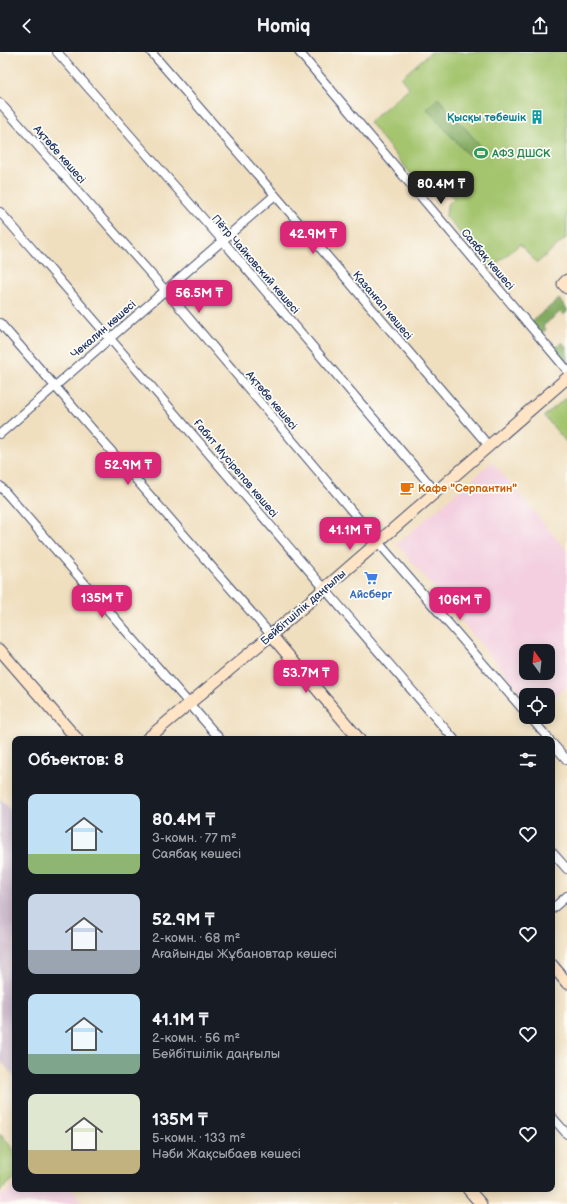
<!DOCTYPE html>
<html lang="ru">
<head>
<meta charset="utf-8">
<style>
  body { margin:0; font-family:"Balsamiq Sans",sans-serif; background:#242831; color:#f1f3f6; height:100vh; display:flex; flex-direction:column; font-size:15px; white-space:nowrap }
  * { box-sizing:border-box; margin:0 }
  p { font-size:13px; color:#9ea1a6 }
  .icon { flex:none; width:22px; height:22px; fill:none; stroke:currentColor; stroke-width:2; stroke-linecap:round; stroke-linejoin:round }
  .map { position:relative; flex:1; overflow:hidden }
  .panel { position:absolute; left:12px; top:684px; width:543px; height:456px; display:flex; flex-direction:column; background:#171b24; border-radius:8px; box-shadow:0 2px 10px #0003 }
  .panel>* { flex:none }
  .needle { width:26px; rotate:345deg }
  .fabs { position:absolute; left:519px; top:592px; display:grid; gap:8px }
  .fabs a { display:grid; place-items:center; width:36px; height:36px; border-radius:8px; background:#171b24; box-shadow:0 2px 10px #0003; font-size:20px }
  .price { position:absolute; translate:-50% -34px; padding:0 9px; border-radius:8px; background:#db2777; color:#fff; font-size:13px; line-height:26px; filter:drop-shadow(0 1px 2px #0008) }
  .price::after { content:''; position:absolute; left:50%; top:24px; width:12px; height:9px; margin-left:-6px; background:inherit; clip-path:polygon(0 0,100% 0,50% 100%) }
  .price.selected { background:#222; color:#fff }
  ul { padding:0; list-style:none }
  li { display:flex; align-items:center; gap:12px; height:100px; padding:0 16px }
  li span { display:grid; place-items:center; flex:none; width:112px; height:80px; border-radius:8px; color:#555 }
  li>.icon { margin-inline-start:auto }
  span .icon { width:48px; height:48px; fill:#fffc; stroke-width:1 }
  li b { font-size:17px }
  h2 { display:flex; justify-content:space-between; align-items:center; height:48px; padding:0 16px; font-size:17px }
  header { display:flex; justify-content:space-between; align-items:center; height:52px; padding:0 16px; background:#171b24; font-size:18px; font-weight:700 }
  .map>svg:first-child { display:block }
</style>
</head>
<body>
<header><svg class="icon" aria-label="back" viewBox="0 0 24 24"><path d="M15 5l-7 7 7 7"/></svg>Homiq<svg class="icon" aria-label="share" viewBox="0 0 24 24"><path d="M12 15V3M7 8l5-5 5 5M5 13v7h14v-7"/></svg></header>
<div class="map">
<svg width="567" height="1152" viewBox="0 0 567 1152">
  <rect width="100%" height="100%" fill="#fdfcf7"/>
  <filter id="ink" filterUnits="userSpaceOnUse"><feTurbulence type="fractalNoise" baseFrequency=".025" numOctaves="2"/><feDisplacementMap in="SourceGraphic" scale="8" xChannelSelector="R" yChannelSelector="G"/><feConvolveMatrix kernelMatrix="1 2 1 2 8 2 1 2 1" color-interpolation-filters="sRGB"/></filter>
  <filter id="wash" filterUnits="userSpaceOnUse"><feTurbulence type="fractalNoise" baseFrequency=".012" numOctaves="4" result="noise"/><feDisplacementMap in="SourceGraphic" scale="16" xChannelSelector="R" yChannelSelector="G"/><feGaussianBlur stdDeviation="0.9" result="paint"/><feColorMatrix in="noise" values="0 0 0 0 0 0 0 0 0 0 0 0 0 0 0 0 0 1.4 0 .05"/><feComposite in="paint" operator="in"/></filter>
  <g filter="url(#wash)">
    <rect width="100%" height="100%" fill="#f0dfbf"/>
    <path fill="#f3cfdf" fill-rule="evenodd" d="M492,410L567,499V634L548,651V643H526V646L397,492ZM526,599H548V621H526Z
      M15,1133V1137H72L84,1152H0V1146Z"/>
    <path fill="#cfbdce" d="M0,746L15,764V1026L0,1008Z"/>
    <path fill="#a4c56e" stroke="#607a66" d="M431,0H567V165L566,166L567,168V185L537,211L520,192L490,217L446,164L447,153L454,146L442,132L435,139L424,138L369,70L409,36L401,26Z
      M567,345V391L544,364Z
      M0,1082L15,1099V1126L0,1139Z"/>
    <path fill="#83aa61" stroke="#4f6c60" d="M438,46L480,93L468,103L427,57Z
      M559,247L567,257V260L563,263L560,260L543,274L546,278L541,281L531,270Z
      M562,290L566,295H567V312L554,297Z"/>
  </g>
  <g filter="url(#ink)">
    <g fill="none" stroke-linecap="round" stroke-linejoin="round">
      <defs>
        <path id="street" d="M57,0L222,188L436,440
          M151,0L275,143L489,394
          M299,0L567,318
          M0,51L165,238L378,490L526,661
          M0,160C153,334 302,512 454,687
          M0,271L271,583
          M0,382L275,143
          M0,434L220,687
          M530,665L549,687
          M552,691L567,708
          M552,800L567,817
          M552,857L567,844
          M552,1065L567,1082"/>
        <path id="secondary" d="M567,228L563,232L567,236
          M271,583L359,687
          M0,598L77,687
          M147,687L271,583L567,326
          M552,913L567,931
          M468,1137L481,1152"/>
      </defs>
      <use href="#street" stroke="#3b496d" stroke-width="10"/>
      <use href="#secondary" stroke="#3b496d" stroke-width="13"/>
      <use href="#street" stroke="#fff" stroke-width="8"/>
      <use href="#secondary" stroke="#ffe4c6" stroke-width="11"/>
    </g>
  </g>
  <defs>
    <symbol id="building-bare" viewBox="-9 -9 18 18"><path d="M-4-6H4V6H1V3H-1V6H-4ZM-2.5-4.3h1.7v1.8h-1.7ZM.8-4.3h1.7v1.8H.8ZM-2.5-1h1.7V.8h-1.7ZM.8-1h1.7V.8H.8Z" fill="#0f9aa8" stroke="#fdfcf7" stroke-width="2.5" paint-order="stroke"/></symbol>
    <symbol id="stadium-bare" viewBox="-9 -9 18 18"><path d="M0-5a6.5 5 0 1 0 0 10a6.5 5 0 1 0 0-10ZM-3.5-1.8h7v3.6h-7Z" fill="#2e9e5b" stroke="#fdfcf7" stroke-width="2.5" paint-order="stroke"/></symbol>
    <symbol id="cafe-bare" viewBox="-9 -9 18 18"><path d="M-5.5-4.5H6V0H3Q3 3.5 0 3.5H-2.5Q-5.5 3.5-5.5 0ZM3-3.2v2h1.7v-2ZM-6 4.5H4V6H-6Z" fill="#e8710a" stroke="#fdfcf7" stroke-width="2.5" paint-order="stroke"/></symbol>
    <symbol id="supermarket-bare" viewBox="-9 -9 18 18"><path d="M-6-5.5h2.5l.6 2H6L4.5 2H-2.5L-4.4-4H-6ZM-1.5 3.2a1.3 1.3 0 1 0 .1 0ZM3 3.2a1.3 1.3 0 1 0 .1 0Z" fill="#3f7fe0" stroke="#fdfcf7" stroke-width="2.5" paint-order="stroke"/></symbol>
  </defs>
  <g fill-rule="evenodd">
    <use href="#building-bare" x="527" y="55" width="20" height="20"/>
    <use href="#stadium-bare" x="471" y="91" width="20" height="20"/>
    <use href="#cafe-bare" x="397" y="426" width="20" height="20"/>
    <use href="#supermarket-bare" x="361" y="516" width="20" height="20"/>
  </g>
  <g text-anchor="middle" stroke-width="3.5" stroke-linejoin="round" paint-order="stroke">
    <g font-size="11" font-weight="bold" fill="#0d838f" stroke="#fdfcf7" text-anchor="end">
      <text x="526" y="69">Қысқы төбешік</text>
    </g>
    <g font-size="11" font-weight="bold" fill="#27864d" stroke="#fdfcf7" text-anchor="start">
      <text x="492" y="105">АФЗ ДШСК</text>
    </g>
    <g font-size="11" fill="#1b2f5e" stroke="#fdfcf7">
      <text transform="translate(60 102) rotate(49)" y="4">Ақтөбе көшесі</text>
      <text transform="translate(488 207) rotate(50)" y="4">Саябақ көшесі</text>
      <text transform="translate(256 212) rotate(49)" y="4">Пётр Чайковский көшесі</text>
      <text transform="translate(383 253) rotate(50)" y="4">Қазанғап көшесі</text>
      <text transform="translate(103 277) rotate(-41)" y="4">Чекалин көшесі</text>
      <text transform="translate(272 348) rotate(50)" y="4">Ақтөбе көшесі</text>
      <text transform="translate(236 416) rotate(50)" y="4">Ғабит Мүсірепов көшесі</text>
      <text transform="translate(303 555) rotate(-41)" y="4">Бейбітшілік даңғылы</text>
    </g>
    <g font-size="11" font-weight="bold" fill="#c56008" stroke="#fdfcf7" text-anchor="start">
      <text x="418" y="440">Кафе "Серпантин"</text>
    </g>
    <g font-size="11" font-weight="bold" fill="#366cbe" stroke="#fdfcf7">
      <text x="371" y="546">Айсберг</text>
    </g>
  </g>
</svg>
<div class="fabs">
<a><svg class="needle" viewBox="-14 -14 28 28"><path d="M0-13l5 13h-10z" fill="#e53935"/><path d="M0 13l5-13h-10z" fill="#9ea1a6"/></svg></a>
<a><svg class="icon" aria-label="locate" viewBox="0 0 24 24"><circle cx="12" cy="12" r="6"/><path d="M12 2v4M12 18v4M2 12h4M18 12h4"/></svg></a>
</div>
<b class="price selected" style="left:441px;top:153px">80.4M ₸</b>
<b class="price" style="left:313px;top:203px">42.9M ₸</b>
<b class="price" style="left:199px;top:262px">56.5M ₸</b>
<b class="price" style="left:128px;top:434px">52.9M ₸</b>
<b class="price" style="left:350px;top:499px">41.1M ₸</b>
<b class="price" style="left:102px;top:567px">135M ₸</b>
<b class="price" style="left:460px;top:569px">106M ₸</b>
<b class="price" style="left:306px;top:642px">53.7M ₸</b>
<section class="panel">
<h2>Объектов: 8<svg class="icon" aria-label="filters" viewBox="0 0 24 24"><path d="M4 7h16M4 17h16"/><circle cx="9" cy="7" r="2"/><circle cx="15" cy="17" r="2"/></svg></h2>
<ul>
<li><span style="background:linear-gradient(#bfe0f5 75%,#8fb573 0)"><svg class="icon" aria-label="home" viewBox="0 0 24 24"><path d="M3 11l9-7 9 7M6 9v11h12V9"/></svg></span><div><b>80.4M ₸</b><p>3-комн. · 77 m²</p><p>Саябақ көшесі</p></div><svg class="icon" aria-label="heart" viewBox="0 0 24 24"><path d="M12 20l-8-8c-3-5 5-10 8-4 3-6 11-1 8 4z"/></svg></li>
<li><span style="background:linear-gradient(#c9d6e8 70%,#9aa5b1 0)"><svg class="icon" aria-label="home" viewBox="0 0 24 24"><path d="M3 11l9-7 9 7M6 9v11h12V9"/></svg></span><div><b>52.9M ₸</b><p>2-комн. · 68 m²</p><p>Ағайынды Жұбановтар көшесі</p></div><svg class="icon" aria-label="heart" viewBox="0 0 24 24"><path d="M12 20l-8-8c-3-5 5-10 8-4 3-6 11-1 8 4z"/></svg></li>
<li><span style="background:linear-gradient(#bfe0f5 75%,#7fa58c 0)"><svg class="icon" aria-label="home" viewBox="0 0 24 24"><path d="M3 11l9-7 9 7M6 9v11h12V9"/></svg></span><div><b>41.1M ₸</b><p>2-комн. · 56 m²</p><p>Бейбітшілік даңғылы</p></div><svg class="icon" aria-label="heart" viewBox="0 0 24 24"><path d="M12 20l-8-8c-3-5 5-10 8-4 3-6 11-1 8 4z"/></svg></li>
<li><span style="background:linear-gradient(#dfe7d0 70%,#c2b280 0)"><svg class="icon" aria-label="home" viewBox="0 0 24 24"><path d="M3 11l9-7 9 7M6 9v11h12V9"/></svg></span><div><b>135M ₸</b><p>5-комн. · 133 m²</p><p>Нәби Жақсыбаев көшесі</p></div><svg class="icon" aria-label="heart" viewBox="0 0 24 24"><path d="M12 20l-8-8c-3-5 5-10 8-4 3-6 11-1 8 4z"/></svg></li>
</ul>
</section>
</div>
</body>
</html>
